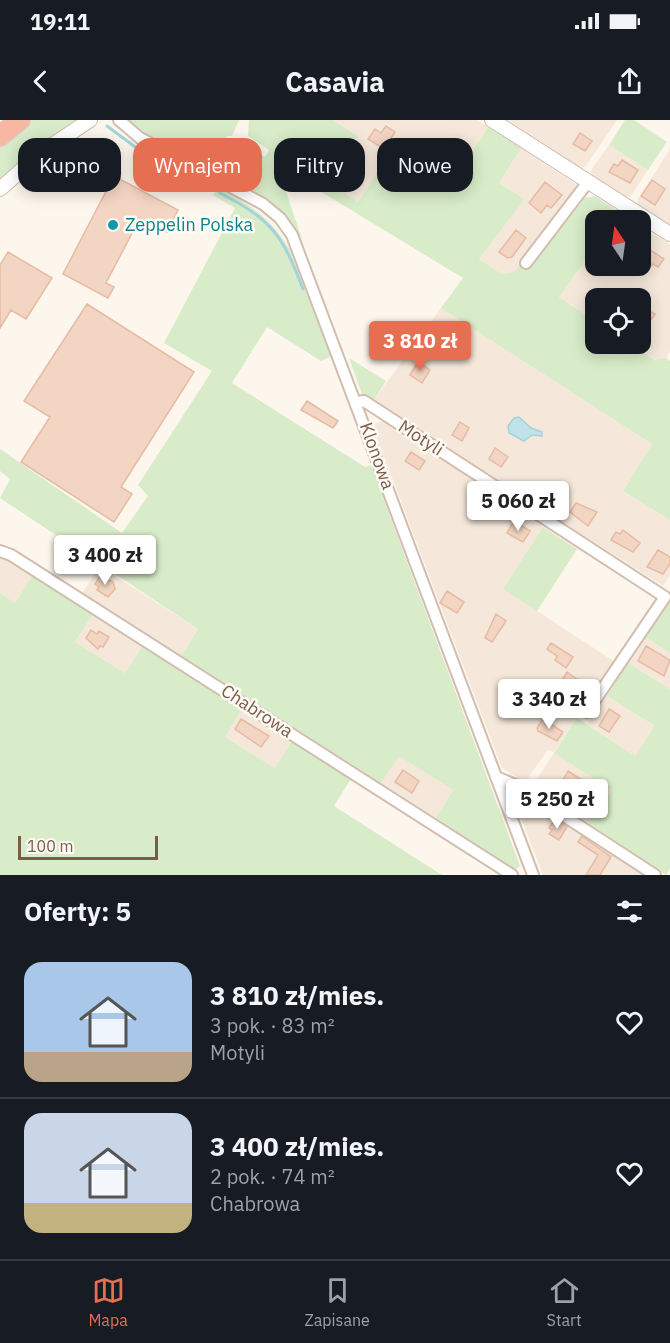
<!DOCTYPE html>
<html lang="pl">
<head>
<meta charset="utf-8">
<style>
  body { margin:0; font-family:"IBM Plex Sans",sans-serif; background:#242831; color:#f1f3f6; height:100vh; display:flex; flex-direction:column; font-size:22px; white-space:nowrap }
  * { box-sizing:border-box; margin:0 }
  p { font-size:20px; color:#9ea1a6 }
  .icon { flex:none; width:33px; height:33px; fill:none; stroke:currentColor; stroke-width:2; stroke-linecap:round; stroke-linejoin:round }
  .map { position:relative; height:755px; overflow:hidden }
  .drawer { display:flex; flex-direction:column; background:#171b24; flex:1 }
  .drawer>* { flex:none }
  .hud { position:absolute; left:18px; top:18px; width:634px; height:54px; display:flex; gap:12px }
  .needle { width:39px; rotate:347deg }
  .tools { position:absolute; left:585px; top:90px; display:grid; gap:12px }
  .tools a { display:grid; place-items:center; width:66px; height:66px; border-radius:12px; background:#171b24; box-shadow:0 3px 15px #0003; font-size:30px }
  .scale { position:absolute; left:18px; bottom:15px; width:140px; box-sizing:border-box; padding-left:6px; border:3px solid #7a5c4d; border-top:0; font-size:16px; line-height:21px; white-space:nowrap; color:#7a5c4d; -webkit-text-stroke:4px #fffaf3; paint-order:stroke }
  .price { position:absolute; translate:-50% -51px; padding:0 14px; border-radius:6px; background:#fff; color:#222; font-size:20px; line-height:39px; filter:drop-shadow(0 2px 3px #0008) }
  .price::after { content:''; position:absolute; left:50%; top:36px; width:18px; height:14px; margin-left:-9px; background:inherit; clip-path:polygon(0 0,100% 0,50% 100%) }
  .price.current { background:#e76f51; color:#fff }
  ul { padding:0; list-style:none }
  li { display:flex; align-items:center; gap:18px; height:150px; padding:0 24px }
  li+li { border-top:2px solid #363941 }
  li span { display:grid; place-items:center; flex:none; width:168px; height:120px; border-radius:18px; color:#555 }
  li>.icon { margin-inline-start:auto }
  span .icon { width:72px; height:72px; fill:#fffc; stroke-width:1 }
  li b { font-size:26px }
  h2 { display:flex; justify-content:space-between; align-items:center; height:72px; padding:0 24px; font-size:26px }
  .pill { padding:0 21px; border-radius:18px; background:#171b24; box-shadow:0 3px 15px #0003; font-size:21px; line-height:54px }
  .pill.current { background:#e76f51; color:#fff }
  .status { display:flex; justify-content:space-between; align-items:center; height:42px; padding:0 30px; background:#171b24; direction:ltr }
  .status svg { height:16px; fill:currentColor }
  header { display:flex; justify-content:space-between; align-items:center; height:78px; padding:0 24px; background:#171b24; font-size:27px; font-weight:700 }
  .tabs { display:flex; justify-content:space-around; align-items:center; height:84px; border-top:2px solid #363941; background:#171b24; font-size:16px; color:#9ea1a6 }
  .tabs a { display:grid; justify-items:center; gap:3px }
  .tabs .current { color:#e76f51 }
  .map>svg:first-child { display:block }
</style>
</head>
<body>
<div class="status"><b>19:11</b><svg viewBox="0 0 49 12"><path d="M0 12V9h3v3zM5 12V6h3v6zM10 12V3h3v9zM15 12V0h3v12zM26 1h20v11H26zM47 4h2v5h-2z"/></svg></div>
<header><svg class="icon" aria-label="back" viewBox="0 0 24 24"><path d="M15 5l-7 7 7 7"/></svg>Casavia<svg class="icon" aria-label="share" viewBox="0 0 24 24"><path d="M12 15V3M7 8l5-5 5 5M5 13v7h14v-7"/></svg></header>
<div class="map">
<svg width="670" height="755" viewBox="0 0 670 755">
  <rect width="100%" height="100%" fill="#fdf6ec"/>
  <path fill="#f5e8da" d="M333,0H477L488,7L447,71L388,35L358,82L328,63L358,16Z
    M508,0H617L586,46L581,48Z
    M609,25L648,50L631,76L627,77L592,55L591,50Z
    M521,28L578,66L515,152L502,154L479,139L525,79L499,63Z
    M670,29V107L637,85L638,79Z
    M641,109L647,110L670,124V231L666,238L656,240L630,224H640V178H596L595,201L559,177L595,127L596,146H640Z
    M441,188L652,324L623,371L670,400V456L663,466L373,281Z
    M383,300L543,407L504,469L615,542L554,632L612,670L588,703L532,667L554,632L548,630L525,662L502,648L372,305Z
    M0,436L32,456L15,483L0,473Z
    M99,446L198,509L181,536L82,474Z
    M93,494L142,526L125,553L75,522Z
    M645,517L670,533V569L628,543Z
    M607,576L655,606L635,636L587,604Z
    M242,589L292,620L275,648L225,617Z
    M399,635L453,670L436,698L381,663Z
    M519,672L537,685L643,755H543L513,677Z"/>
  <path fill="#d8ecc9" d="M28,0H80L16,45L0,61V24Z
    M129,0H239L232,16H227L224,22L227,25L214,46H207L144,12Z
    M249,0H333L358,16L329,63L358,82L388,35L447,71L488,7L521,28L499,63L525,79L479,139L502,154L515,152L522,140L531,147L585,78L595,76L620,93L615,100H596L595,127L559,177L595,201L596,224H630L655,240L666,238L670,241V400L623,371L652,324L441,188L463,158L277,45L302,119L273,83L229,58L226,49L240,26L265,37L269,30L248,16Z
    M625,0H634L667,22L648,50L609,25Z
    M219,67C251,86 270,97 290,130L331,236L321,241L267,207L232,263L365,347L371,345L502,697L520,746L515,750L436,698L453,670L399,636L381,663L181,536L198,509L0,378L10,359L0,351V329L122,413L148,376L138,365L212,251L164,223L235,88L213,75Z
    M349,238L386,261L373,281L362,274Z
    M543,407L577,429L537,491L503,469Z
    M32,456L93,494L75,522L125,553L145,522L244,586L225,617L275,648L293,619L352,657L334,686L442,755H0V473L15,483Z
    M670,479V533L645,517Z
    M628,543L670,569V749L666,755L588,703L612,670L554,633L577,598L635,636L655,606L607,576Z"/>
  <path fill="#bfe3e8" stroke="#a5d3da" stroke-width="1.5" d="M519,297L531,308L542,312V316L532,315L524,321L509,313L508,306L514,298Z"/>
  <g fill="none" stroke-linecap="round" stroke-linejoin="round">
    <path stroke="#a5d3da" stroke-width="3" d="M107,6L142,32L204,64
      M220,73C272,100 282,114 303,169"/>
  </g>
  <path fill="#f3d5c3" stroke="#e6bba3" stroke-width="1.5" d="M386,6L395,12L384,29L368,19L375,9L381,13Z
    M580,13L592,21L585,31L573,24Z
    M410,19L422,22L444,36L449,41L442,53L413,35L411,38L402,32Z
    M622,40L638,50L630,63L609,52L614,44L618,46Z
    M114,56L178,90L167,112L140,98L106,163L114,167L108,178L63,154Z
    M652,60L665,69L655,85L641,76Z
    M545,62L562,75L551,88L547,85L541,93L529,83Z
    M516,110L526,118L512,137L507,138L499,132Z
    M647,128L664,139L658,147L653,144L650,147L641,142Z
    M8,132L52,158L26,199L11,190L0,208V145Z
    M87,184L194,252L121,367L132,374L114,402L21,342L50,297L24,281Z
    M640,186L655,194L640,214Z
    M418,242L430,250L422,263L410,255Z
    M307,281L338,301L333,308L301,290Z
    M460,302L469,308L462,321L452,315Z
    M495,328L508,337L501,347L489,339Z
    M411,332L425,341L419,350L405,341Z
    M548,362L555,367L546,382L538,378Z
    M576,383L597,392L588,406L570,392Z
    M514,401L530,411L523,422L507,413Z
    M623,410L640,423L633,432L611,420L616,412L620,414Z
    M658,430L670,437V444L663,454L647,447Z
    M100,456L113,462L115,469L108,477L97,470L99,467L95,464Z
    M447,471L464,482L457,493L440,483Z
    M496,494L506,501L492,522L485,518Z
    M91,510L97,514L99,511L109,517L103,527L100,526L98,529L86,518Z
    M551,523L573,537L566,548L555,540L557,536L547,529Z
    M646,526L670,540L664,556L638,541Z
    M567,552L585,565L579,572L562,560Z
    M508,565L525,574L519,584L508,577L509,574L504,571Z
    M609,589L620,596L609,612L599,606Z
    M241,599L269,616L261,627L235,609Z
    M543,599L563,612L557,621L538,611L537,608Z
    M403,650L419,661L412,673L395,662Z
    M568,651L591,666L585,675L579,670L573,680L563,674L569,664L563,660Z
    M558,701L567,707L559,720L549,714L552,710L549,708L553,702L556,704Z
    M582,716L611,737L600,755H586L598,735L578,722Z"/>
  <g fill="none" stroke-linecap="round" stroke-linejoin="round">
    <defs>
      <path id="minor" d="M119,0L140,18L263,84L280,98L292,115L533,755
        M526,143L588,62
        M357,282L364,281L665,477L587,592
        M0,431L11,435L512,755
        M496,657L518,666L655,755"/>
      <path id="tertiary" d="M492,0L670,114
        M0,69L42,32L90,0"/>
      <path id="motorway" d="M0,16L20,0"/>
    </defs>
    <use href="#minor" stroke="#d1beb0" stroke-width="14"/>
    <use href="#tertiary" stroke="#d1beb0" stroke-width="16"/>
    <use href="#motorway" stroke="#dad1cd" stroke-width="22"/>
    <use href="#minor" stroke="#fff" stroke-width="10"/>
    <use href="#tertiary" stroke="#fff" stroke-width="14"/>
    <use href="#motorway" stroke="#f7b7a3" stroke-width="20"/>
  </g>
  <circle fill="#0f9aa8" stroke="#fffaf3" stroke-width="2" cx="113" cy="105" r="6"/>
  <g text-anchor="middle" stroke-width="5" stroke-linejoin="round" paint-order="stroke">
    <g font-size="18" fill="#0d838f" stroke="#fffaf3" text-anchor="start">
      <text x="125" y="111">Zeppelin Polska</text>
    </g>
    <g font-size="18" fill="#7a5c4d" stroke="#fffaf3">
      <text transform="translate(421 318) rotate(33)" y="6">Motyli</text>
      <text transform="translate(377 336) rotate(70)" y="6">Klonowa</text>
      <text transform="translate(257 591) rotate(33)" y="6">Chabrowa</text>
    </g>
  </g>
</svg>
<div class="tools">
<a><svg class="needle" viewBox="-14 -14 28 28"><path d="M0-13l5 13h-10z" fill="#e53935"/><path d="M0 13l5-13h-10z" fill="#9ea1a6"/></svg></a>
<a><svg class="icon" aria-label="locate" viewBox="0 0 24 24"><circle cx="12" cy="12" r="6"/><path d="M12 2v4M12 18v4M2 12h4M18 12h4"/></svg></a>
</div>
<div class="scale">100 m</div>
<b class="price current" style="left:420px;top:252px">3 810 zł</b>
<b class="price" style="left:518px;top:412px">5 060 zł</b>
<b class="price" style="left:105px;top:466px">3 400 zł</b>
<b class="price" style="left:549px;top:610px">3 340 zł</b>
<b class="price" style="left:557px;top:710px">5 250 zł</b>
<div class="hud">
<a class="pill">Kupno</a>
<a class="pill current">Wynajem</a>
<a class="pill">Filtry</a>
<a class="pill">Nowe</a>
</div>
</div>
<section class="drawer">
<h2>Oferty: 5<svg class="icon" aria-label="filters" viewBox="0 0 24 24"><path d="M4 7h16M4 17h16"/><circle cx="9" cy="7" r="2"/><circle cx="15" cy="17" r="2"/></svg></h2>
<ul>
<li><span style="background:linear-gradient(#a9c7e8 75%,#b9a48a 0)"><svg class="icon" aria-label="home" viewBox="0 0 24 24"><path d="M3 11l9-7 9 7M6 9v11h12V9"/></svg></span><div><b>3 810 zł/mies.</b><p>3 pok. · 83 m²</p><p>Motyli</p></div><svg class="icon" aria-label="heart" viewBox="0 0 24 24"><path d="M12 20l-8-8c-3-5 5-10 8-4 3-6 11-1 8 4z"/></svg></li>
<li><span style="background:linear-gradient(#c9d6e8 75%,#c2b280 0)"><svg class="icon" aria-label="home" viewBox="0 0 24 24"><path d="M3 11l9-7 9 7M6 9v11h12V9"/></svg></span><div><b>3 400 zł/mies.</b><p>2 pok. · 74 m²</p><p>Chabrowa</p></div><svg class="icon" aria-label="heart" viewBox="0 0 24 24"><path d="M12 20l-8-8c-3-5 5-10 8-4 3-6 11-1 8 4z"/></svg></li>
</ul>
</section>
<nav class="tabs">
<a class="current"><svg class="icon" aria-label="map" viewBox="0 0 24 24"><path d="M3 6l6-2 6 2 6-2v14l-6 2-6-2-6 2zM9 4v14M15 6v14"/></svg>Mapa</a>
<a><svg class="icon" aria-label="saved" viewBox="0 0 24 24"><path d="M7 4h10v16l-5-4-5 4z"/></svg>Zapisane</a>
<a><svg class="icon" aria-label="home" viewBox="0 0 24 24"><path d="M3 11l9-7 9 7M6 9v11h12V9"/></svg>Start</a>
</nav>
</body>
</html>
